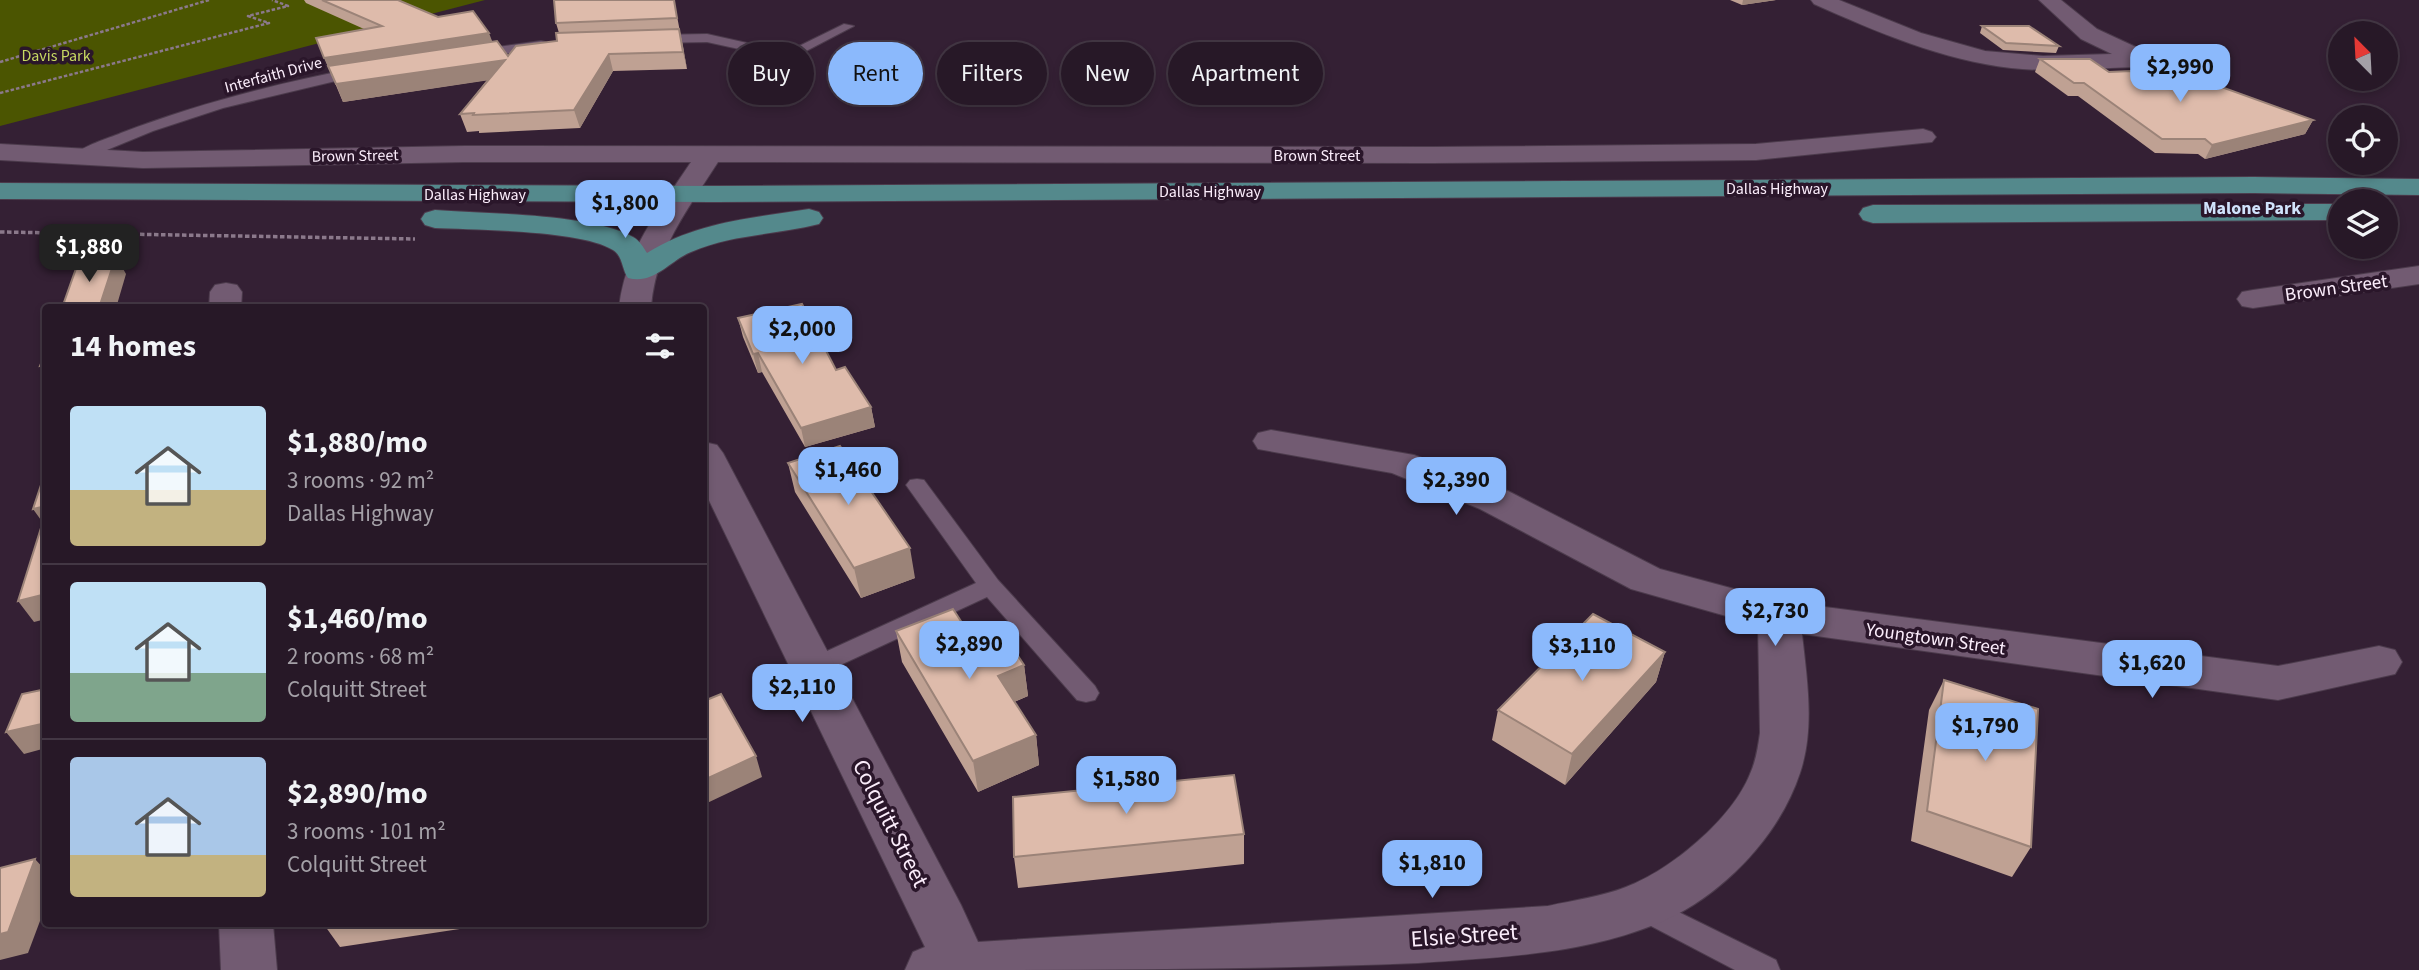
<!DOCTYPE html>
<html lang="en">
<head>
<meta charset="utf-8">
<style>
  body { margin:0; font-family:"Source Sans 3",sans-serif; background:#2f212f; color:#f1f3f6; height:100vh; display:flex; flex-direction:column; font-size:26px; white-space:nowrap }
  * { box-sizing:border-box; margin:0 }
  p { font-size:23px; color:#a4a0a7 }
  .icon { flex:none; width:38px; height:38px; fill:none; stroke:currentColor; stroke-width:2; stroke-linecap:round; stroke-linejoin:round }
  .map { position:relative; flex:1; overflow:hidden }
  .drawer { position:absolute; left:42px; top:304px; width:665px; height:623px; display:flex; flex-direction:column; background:#271827; border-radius:7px; box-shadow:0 4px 10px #0003,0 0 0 2px #433744 }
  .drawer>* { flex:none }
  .banner { position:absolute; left:728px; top:42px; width:665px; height:63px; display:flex; gap:14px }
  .needle { width:46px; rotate:336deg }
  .fabs { position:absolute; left:2328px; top:21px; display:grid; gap:14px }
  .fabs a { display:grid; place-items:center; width:70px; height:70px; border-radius:50%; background:#271827; box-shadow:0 4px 10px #0003,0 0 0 2px #433744; font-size:35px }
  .price { position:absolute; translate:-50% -60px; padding:0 16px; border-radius:14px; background:#8bb9fc; color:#111; font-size:23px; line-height:46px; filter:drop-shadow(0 2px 4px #0008) }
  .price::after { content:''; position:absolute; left:50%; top:42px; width:21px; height:16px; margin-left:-10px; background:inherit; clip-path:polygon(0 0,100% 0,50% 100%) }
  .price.selected { background:#222; color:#fff }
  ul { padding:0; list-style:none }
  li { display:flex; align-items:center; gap:21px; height:175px; padding:0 28px }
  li+li { border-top:2px solid #433744 }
  li span { display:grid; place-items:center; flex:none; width:196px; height:140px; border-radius:7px; color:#555 }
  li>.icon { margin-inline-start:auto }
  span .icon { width:84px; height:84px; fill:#fffc; stroke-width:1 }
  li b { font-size:30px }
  h2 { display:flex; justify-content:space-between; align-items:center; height:84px; padding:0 28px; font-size:30px }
  .tag { padding:0 24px; border-radius:32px; background:#271827; box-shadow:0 4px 10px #0003,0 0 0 2px #433744; font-size:24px; line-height:63px }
  .tag.selected { background:#8bb9fc; color:#111 }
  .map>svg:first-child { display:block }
</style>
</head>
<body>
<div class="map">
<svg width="2419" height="970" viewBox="0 0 2419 970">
  <rect width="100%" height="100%" fill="#342034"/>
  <path fill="#4b5501" d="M0,0H485L0,126Z"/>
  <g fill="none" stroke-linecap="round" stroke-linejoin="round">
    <defs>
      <path id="lane" d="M844,24L854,26L789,60L707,42L654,43L648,39L654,35L707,34L787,52Z
        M541,41L545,42V48L476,58L470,54L476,50Z
        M361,67L365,68V74L223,108L153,131L85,159H75L73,156C84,145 107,139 121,133C199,103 279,83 361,67Z
        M917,479L924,480L998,580L1095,686L1099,693L1095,700L1086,702L1077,700L987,597L821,674L812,677L803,674L800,668L803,662L976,583L906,485L910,480Z
        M1642,894L1776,960L1780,970H1735L1632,916L1627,907L1632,898Z"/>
      <path id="street" d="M1811,0H1839L1921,33L1985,51L2043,56L2112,54L2081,39L2039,0H2061L2097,29L2153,55L2156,60L2153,65L2145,67C2101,67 2056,73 2011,68C1942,60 1877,32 1814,4Z
        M1923,129L1932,132L1936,137L1932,142L1756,160L1432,163L718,162C688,209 655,250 651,308H619C625,250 660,209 691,162H464L143,168L0,160V144L143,152L464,146L1432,147L1756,144Z
        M2419,266V284L2253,308L2242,306L2237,299L2242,292L2253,290Z
        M226,283L237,285L242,292L241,308H209L210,292L215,285Z
        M1271,430L1414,455L1508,491L1660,569L1779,601L2278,666L2379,646L2395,650L2402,662L2395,674L2278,700L1802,634C1807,680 1815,728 1800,773C1779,837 1721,897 1659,923C1580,955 1501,957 1418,963C1247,970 1076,970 905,970L913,952L925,947L704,490V442L717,445L723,453L961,905L978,942L1548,906C1574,900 1601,897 1626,887C1671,870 1732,819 1750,774C1756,761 1758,747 1760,733L1758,625L1631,589L1480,509L1392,473L1258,449L1253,441L1258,433Z
        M219,924H273L277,970H221Z"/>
      <path id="primary" d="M2254,177L2419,179V195L2254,193L715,202L0,199V183L715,186Z
        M2340,204V220L1873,223L1863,220L1859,214L1863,208L1873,205Z
        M809,209L819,212L823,218L819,224C776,235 732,234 691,252C669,261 654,285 628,278C622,270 623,256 613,250C582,230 476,230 435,228L425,225L421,219L425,213L435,210C486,214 590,213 633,237C640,241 643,247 647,253C696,222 753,218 809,209Z"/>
    </defs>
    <use href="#lane" stroke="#4c3b4c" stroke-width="2"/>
    <use href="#street" stroke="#4c3b4c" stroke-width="2"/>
    <use href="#primary" stroke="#4c3b4c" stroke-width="2"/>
    <path stroke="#8b798b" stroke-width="2.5" stroke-dasharray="3.5 2" stroke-linecap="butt" d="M0,62L209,0
      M0,93L269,23L248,16L288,6L272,0"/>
    <path stroke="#8b798b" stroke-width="3.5" stroke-dasharray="4.5 2.5" stroke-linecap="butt" d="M0,232L415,239"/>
    <use href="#lane" fill="#725b72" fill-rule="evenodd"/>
    <use href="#street" fill="#725b72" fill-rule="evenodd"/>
    <use href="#primary" fill="#54898c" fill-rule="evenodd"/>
  </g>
  <path fill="#bfa193" d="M304,0H398L492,41L508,56L557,41L559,33L556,23L674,0L687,69L613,71L580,128L479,133V131L467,132L460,114L487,80L343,102L316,38L364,29L306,3Z
    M1730,0H1776L1742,5Z
    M1982,26L2059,46L2056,53L2003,50L1980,33Z
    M2040,59L2109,72L2152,83L2313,120L2305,134L2205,159L2198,154L2155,153L2078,96H2068L2035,72Z
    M738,318L836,370L871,407L875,427L805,447L762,372L758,373L743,337Z
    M788,463L915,578L861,598L795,492Z
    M896,631L972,638L1024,665L1028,696L1014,702L1036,735L1039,765L978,792L902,662Z
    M1665,652L1656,682L1565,785L1492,740L1498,710Z
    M1944,680L2031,847L2012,877L1911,841L1929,710Z
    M1244,834V864L1018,888L1014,857Z
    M326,924H474L473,927L340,947L325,926Z"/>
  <path fill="#9b8378" d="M1743,0H1776L1742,5Z
    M679,29L683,46L687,69L683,52Z
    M489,33L494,46L330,71L324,58Z
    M609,54L613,71L580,128L574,110Z
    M505,60L510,77L343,102L336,84Z
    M2313,120L2305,134L2205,159L2212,145Z
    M116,256L126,274L116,308H99Z
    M758,353L762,372L758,373L753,354Z
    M46,365V374L40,366Z
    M871,407L875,427L805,447L801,428Z
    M46,506V527L33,509Z
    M910,548L915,578L861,598L854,568Z
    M46,594V619L34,622L18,601Z
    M1665,652L1656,682L1565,785L1572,754Z
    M1024,665L1028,696L1002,707L998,676Z
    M46,723V748L24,754L6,732Z
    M1036,735L1039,765L978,792L973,761Z
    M756,756L762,777L705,804L704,800V780Z
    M35,859L46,871V905L28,953L0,960V934Z"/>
  <path fill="#debbab" stroke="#9b8378" stroke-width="2" d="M322,0H398L438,17L473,11L489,33L324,58L316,38L382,26Z
    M554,0H674L677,18L556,23Z
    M1982,26H2029L2059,46L2006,43Z
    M679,29L683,52L609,54L574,110L473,115L474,113L460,114L505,60L336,84L328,66L497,41L508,56L516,46L557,41L556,33Z
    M2040,59H2090L2109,72L2132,71L2152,83L2191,76L2313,120L2212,145L2205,139H2162L2084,83H2074Z
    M116,256L99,308H62L78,263Z
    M802,304L836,370L845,367L871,407L801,428L758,353L753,354L738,318Z
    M46,352V365L40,366Z
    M840,446L910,548L854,568L788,463Z
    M46,470V506L33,509Z
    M46,512V594L18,601Z
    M953,609L972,638L999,627L1024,665L998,676L1036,735L973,761L896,631Z
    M1593,614L1665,652L1572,754L1498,710Z
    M1944,680L2038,709L2031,847L1927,811Z
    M46,689V723L6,732L22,694Z
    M721,694L756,756L704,780V701Z
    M1234,775L1244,834L1014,857L1013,797Z
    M35,859L8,932L0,934V868Z"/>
  <g text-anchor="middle" stroke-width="7" stroke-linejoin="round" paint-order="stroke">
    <g font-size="16" fill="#c7d962" stroke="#2a162a">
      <text x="56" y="61">Davis Park</text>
    </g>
    <g font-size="16" fill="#fbedfb" stroke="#2a162a">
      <text transform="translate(273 74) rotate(-15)" y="6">Interfaith Drive</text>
      <text transform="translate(355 155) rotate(-1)" y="6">Brown Street</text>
      <text x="1317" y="161">Brown Street</text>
      <text x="1777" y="194">Dallas Highway</text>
      <text x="1210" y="197">Dallas Highway</text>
      <text x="475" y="200">Dallas Highway</text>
    </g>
    <g font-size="18" font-weight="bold" fill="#d1e3fc" stroke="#2a162a">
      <text x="2252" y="214">Malone Park</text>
    </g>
    <g font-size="19" fill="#fbedfb" stroke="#2a162a">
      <text transform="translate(2336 287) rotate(-8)" y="7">Brown Street</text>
      <text transform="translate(1936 638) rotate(8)" y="7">Youngtown Street</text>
    </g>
    <g font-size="23" fill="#fbedfb" stroke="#2a162a">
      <text transform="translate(891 823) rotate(63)" y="8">Colquitt Street</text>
      <text transform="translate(1464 935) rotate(-4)" y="8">Elsie Street</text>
    </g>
  </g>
</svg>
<div class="fabs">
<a><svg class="needle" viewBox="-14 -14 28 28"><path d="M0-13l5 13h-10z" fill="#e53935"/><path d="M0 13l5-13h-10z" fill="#a4a0a7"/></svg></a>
<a><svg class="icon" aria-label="locate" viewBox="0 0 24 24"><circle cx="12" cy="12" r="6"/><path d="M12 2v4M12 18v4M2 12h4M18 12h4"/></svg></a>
<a><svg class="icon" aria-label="layers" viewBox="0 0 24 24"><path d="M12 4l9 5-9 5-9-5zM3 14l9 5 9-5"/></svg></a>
</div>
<b class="price" style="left:2180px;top:104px">$2,990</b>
<b class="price" style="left:625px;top:240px">$1,800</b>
<b class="price selected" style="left:89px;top:284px">$1,880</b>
<b class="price" style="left:802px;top:366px">$2,000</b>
<b class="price" style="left:848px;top:507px">$1,460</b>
<b class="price" style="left:1456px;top:517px">$2,390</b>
<b class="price" style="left:1775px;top:648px">$2,730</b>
<b class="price" style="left:969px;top:681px">$2,890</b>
<b class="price" style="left:1582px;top:683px">$3,110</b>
<b class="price" style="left:2152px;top:700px">$1,620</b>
<b class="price" style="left:802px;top:724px">$2,110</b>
<b class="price" style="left:1985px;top:763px">$1,790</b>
<b class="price" style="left:1126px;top:816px">$1,580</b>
<b class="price" style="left:1432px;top:900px">$1,810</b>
<div class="banner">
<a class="tag">Buy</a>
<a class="tag selected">Rent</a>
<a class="tag">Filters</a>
<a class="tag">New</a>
<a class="tag">Apartment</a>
</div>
<section class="drawer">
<h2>14 homes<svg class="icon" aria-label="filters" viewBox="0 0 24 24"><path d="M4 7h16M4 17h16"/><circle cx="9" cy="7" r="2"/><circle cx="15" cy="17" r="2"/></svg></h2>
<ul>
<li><span style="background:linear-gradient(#bfe0f5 60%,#c2b280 0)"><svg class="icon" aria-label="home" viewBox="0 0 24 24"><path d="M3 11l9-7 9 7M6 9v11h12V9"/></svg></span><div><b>$1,880/mo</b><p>3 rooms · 92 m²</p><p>Dallas Highway</p></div></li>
<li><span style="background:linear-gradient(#bfe0f5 65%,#7fa58c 0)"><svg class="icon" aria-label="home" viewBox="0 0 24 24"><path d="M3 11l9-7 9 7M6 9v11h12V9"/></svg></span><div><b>$1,460/mo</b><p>2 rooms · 68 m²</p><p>Colquitt Street</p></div></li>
<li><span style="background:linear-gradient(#a9c7e8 70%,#c2b280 0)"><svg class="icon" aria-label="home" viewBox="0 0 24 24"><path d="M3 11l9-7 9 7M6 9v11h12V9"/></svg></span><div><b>$2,890/mo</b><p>3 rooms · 101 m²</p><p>Colquitt Street</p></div></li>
</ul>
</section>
</div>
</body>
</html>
